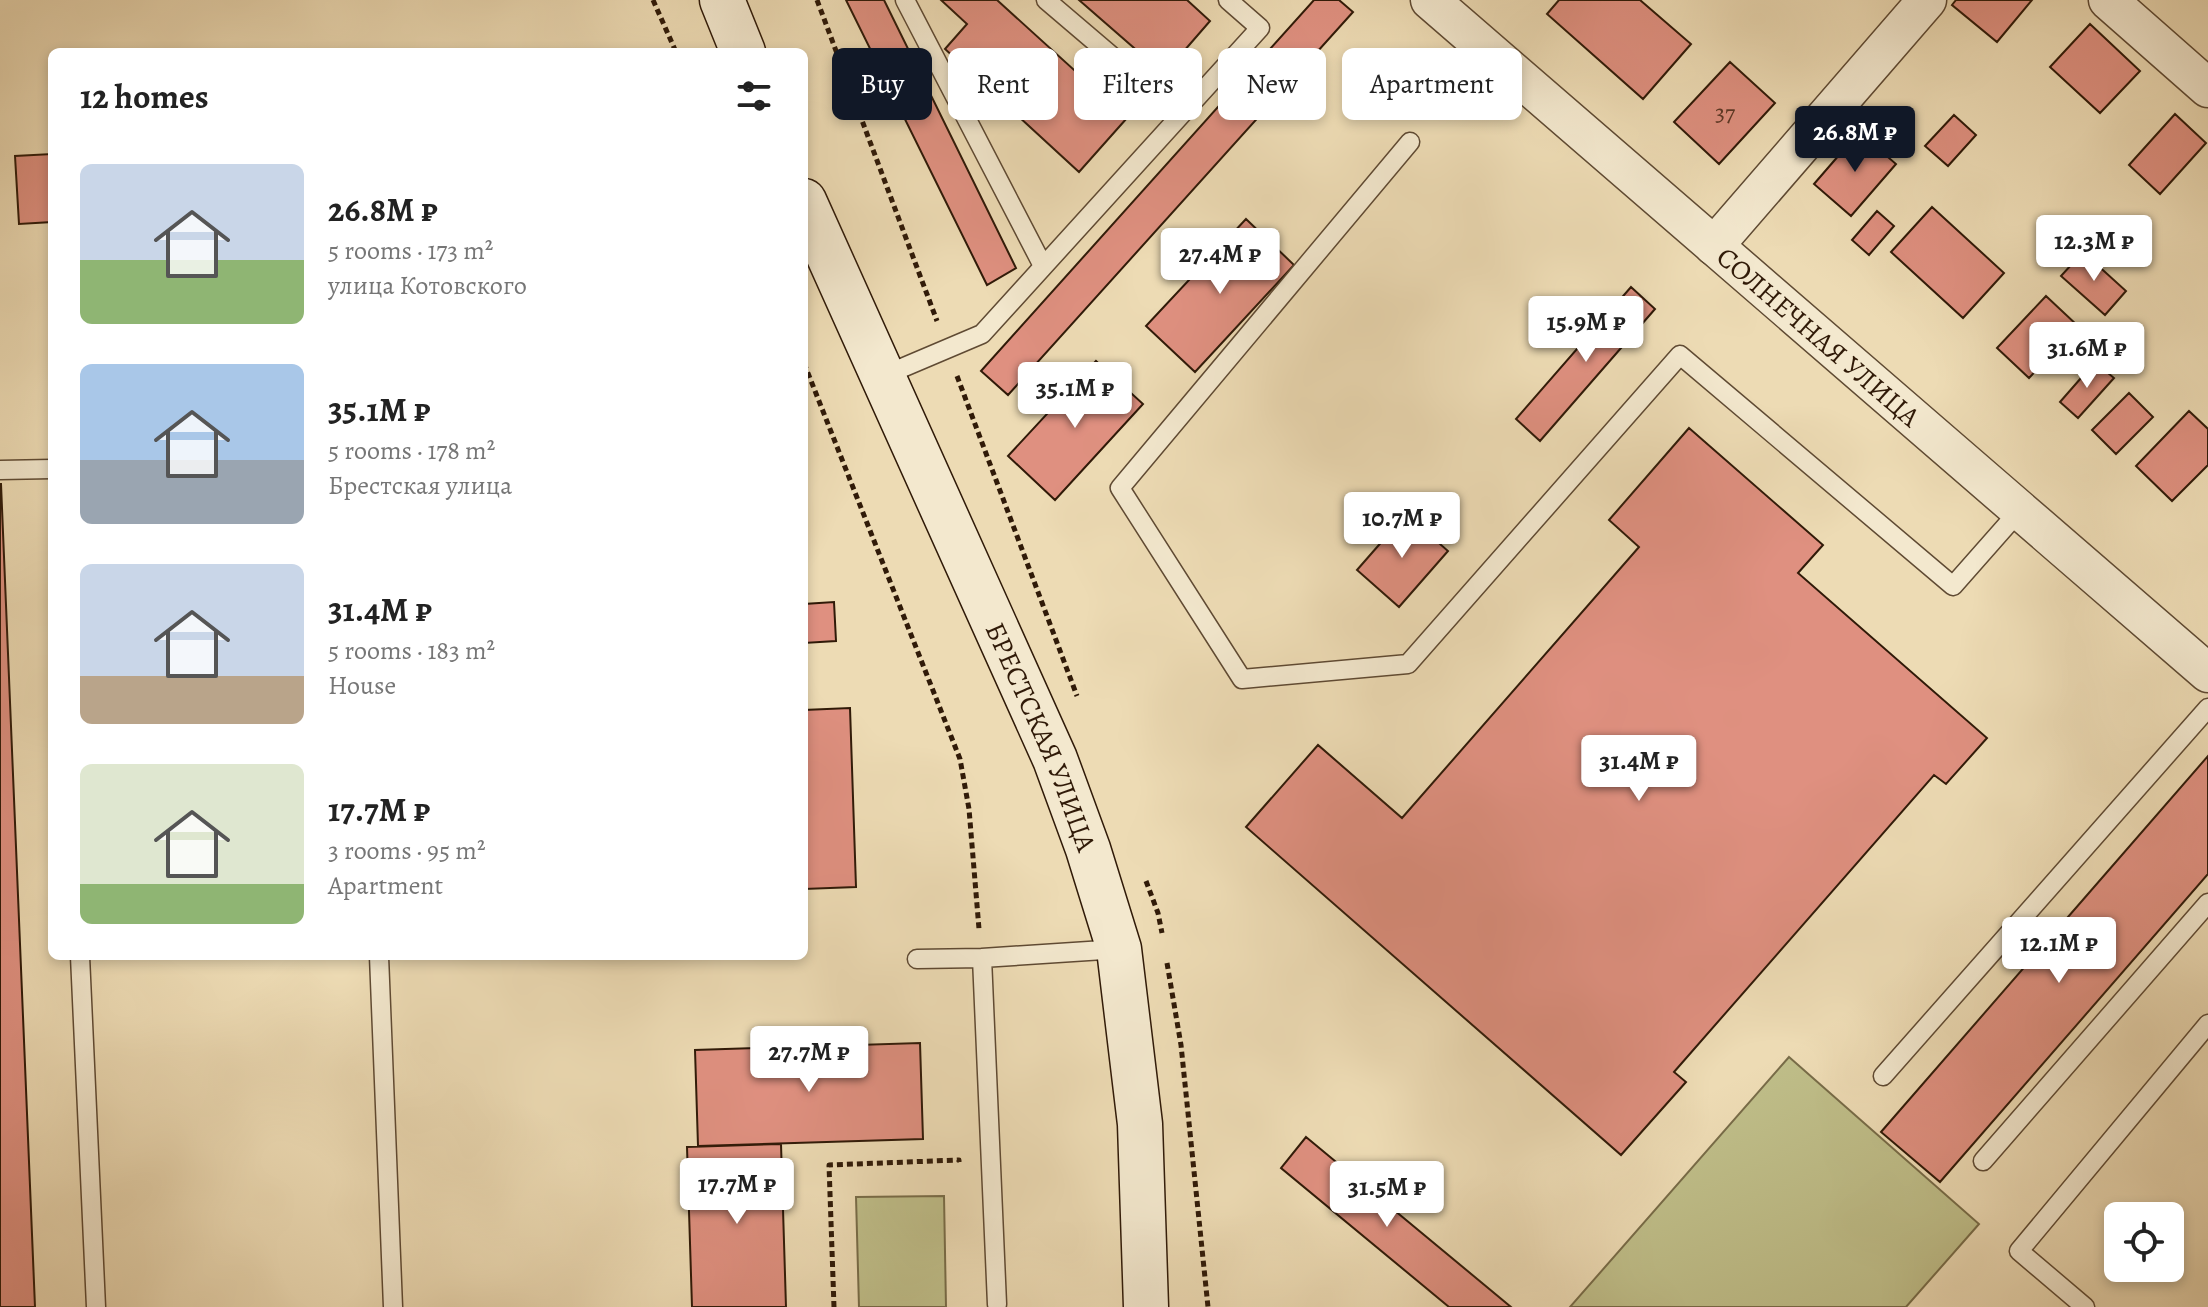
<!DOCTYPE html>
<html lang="en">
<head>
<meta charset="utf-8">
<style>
  body { margin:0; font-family:Alegreya,serif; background:#f6f6f6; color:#222; height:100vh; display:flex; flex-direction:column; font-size:30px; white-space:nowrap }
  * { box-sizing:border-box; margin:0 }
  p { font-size:26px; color:#767676 }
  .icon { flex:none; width:44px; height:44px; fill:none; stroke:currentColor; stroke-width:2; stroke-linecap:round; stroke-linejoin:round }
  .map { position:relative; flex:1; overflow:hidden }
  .details { position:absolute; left:48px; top:48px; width:760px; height:912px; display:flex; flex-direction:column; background:#fff; border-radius:12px; box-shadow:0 4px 12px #0003 }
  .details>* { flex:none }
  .top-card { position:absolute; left:832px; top:48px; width:760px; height:72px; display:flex; gap:16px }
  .buttons { position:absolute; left:2104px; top:1202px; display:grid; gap:16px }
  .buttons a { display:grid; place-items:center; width:80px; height:80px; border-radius:12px; background:#fff; box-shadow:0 4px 12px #0003; font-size:40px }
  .price { position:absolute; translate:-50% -68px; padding:0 18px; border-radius:8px; background:#fff; color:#222; font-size:26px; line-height:52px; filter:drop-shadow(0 2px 4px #0008) }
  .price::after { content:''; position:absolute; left:50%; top:48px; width:24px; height:18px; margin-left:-12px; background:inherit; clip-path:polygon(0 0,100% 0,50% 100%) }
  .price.on { background:#111827; color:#fff }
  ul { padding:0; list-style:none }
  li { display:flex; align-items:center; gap:24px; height:200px; padding:0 32px }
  li span { display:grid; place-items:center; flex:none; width:224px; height:160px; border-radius:12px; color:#555 }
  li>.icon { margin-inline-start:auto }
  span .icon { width:96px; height:96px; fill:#fffc; stroke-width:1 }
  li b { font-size:34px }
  h2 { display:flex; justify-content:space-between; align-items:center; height:96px; padding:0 32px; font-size:34px }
  .pill { padding:0 28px; border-radius:12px; background:#fff; box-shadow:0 4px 12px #0003; font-size:28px; line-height:72px }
  .pill.on { background:#111827; color:#fff }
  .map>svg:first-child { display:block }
</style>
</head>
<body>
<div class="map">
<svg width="2208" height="1307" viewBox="0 0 2208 1307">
  <rect width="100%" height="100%" fill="#eddbb4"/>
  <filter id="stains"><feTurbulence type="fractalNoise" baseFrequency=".0025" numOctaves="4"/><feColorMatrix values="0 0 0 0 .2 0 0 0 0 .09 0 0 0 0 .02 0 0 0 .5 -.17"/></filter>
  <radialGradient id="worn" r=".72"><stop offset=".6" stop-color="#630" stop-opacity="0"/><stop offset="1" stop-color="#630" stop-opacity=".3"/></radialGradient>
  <path fill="#bfbe89" stroke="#786c48" stroke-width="2" d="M1789,1057L1979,1224L1906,1307H1570Z
    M944,1196L946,1307H859L856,1197Z"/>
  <path fill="#df9080" stroke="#301a08" stroke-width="2" d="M846,0H884L1016,268L987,285Z
    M941,0H997L1127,118L1079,172L945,49L967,24Z
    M1079,0H1187L1210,21L1164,74Z
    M1314,0H1339L1353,12L1008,395L981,371Z
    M1559,0H1640L1691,44L1643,99L1547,14Z
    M1956,0H2032L1997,42L1952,5Z
    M2090,24L2140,71L2100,113L2050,67Z
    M1730,62L1775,103L1719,164L1674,122Z
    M2175,114L2206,143L2160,194L2129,165Z
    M1954,115L1976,135L1948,166L1925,146Z
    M1859,132L1896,164L1851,216L1814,184Z
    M52,154V222L19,224L15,156Z
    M1932,207L2004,273L1963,318L1891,252Z
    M1877,211L1894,226L1869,255L1852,240Z
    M1246,219L1294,265L1195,372L1146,326Z
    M2083,252L2126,291L2105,315L2061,276Z
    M1631,287L1655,309L1540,441L1516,419Z
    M2046,296L2078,326L2029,378L1997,348Z
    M1096,361L1143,404L1055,500L1008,456Z
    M2095,362L2114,378L2078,418L2060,402Z
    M2129,393L2153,417L2116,454L2092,430Z
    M2189,411L2208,429V465L2172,501L2136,466Z
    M1689,428L1823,545L1798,573L1987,738L1946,784L1934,775L1674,1072L1686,1082L1621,1155L1246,827L1318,745L1402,818L1639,547L1609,520Z
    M0,484H1L35,1307H0Z
    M1406,514L1448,551L1399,607L1357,570Z
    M834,602L836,641L804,643V604Z
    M850,708L856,887L804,889V710Z
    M2208,756V874L1940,1182L1881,1132Z
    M920,1043L923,1139L698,1146L695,1050Z
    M1306,1137L1511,1307H1449L1281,1168Z
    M781,1144L786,1307H692L687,1147Z"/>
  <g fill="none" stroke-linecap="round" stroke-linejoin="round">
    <defs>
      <path id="lane" d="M905,0L1043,266
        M1046,0L1181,115
        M1410,142L1120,488L1242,679L1408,664L1680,355L1953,586L2020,510
        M883,376L982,334L1260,28L1228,0
        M0,470L52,469
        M80,956L96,1307
        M379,956L393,1307
        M917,959L982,958
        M1883,1076L2208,708
        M1983,1161L2208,903
        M997,1304L982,958L1119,949
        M2085,1307L2019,1251L2208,1024"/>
      <g id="street">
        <path id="s1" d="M1430,0L2208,673"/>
        <path d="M2108,0L2208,88"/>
        <path d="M1714,246L1927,0"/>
      </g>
      <g id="secondary">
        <path d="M722,0L743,52"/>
        <path id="s2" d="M804,201L1055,759L1088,849L1119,949L1140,1124L1146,1307"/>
      </g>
    </defs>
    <use href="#lane" stroke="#5f4a33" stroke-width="21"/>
    <use href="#street" stroke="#5f4a33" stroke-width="41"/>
    <use href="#secondary" stroke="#301a08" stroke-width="47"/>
    <path stroke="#301a08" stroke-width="5" stroke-dasharray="6 4" stroke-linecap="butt" d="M653,0L676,52
      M817,0L937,321
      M804,363L960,759L969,809L979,929
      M957,376L1077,696
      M1146,881L1158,913L1162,933
      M1167,963L1181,1045L1208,1307
      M834,1307L829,1165L959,1160V1162"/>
    <use href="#lane" stroke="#f3e8ce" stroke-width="18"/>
    <use href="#street" stroke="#f3e8ce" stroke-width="38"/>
    <use href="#secondary" stroke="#f3e8ce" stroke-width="44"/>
  </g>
  <g text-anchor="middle" stroke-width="6" stroke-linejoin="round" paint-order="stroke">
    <g font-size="24" fill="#5c3826">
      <text x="1725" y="121">37</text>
    </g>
    <g font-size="28" fill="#301a08" stroke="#f3e8ce">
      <text dy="10" stroke="none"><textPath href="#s1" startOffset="514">СОЛНЕЧНАЯ УЛИЦА</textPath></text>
      <text dy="10" stroke="none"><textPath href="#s2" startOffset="586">БРЕСТСКАЯ УЛИЦА</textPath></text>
    </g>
  </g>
  <rect width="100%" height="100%" filter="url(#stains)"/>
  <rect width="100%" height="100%" fill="url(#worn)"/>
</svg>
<div class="buttons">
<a><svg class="icon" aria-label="locate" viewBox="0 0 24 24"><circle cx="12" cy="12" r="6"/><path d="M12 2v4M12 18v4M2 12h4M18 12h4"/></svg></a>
</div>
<b class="price on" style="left:1855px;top:174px">26.8M ₽</b>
<b class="price" style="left:2094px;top:283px">12.3M ₽</b>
<b class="price" style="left:1220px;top:296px">27.4M ₽</b>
<b class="price" style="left:1586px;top:364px">15.9M ₽</b>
<b class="price" style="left:2087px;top:390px">31.6M ₽</b>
<b class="price" style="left:1075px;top:430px">35.1M ₽</b>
<b class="price" style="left:1402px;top:560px">10.7M ₽</b>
<b class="price" style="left:1639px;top:803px">31.4M ₽</b>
<b class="price" style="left:2059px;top:985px">12.1M ₽</b>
<b class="price" style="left:809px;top:1094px">27.7M ₽</b>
<b class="price" style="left:737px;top:1226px">17.7M ₽</b>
<b class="price" style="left:1387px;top:1229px">31.5M ₽</b>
<div class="top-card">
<a class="pill on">Buy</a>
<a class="pill">Rent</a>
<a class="pill">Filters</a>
<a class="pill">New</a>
<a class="pill">Apartment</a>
</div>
<section class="details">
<h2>12 homes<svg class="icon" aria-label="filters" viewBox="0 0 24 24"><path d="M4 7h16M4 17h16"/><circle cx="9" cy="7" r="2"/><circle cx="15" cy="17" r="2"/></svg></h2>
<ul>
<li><span style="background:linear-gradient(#c9d6e8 60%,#8fb573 0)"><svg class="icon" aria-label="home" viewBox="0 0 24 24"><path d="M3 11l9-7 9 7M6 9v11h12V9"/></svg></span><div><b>26.8M ₽</b><p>5 rooms · 173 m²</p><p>улица Котовского</p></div></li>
<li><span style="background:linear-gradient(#a9c7e8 60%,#9aa5b1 0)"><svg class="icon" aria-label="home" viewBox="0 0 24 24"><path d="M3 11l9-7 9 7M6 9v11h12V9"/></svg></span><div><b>35.1M ₽</b><p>5 rooms · 178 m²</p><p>Брестская улица</p></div></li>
<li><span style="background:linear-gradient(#c9d6e8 70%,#b9a48a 0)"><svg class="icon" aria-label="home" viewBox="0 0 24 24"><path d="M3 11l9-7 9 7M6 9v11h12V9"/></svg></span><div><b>31.4M ₽</b><p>5 rooms · 183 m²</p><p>House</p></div></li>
<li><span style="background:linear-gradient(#dfe7d0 75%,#8fb573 0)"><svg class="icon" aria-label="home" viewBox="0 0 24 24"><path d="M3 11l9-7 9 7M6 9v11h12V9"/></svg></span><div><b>17.7M ₽</b><p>3 rooms · 95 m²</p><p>Apartment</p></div></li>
</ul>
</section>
</div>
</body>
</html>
